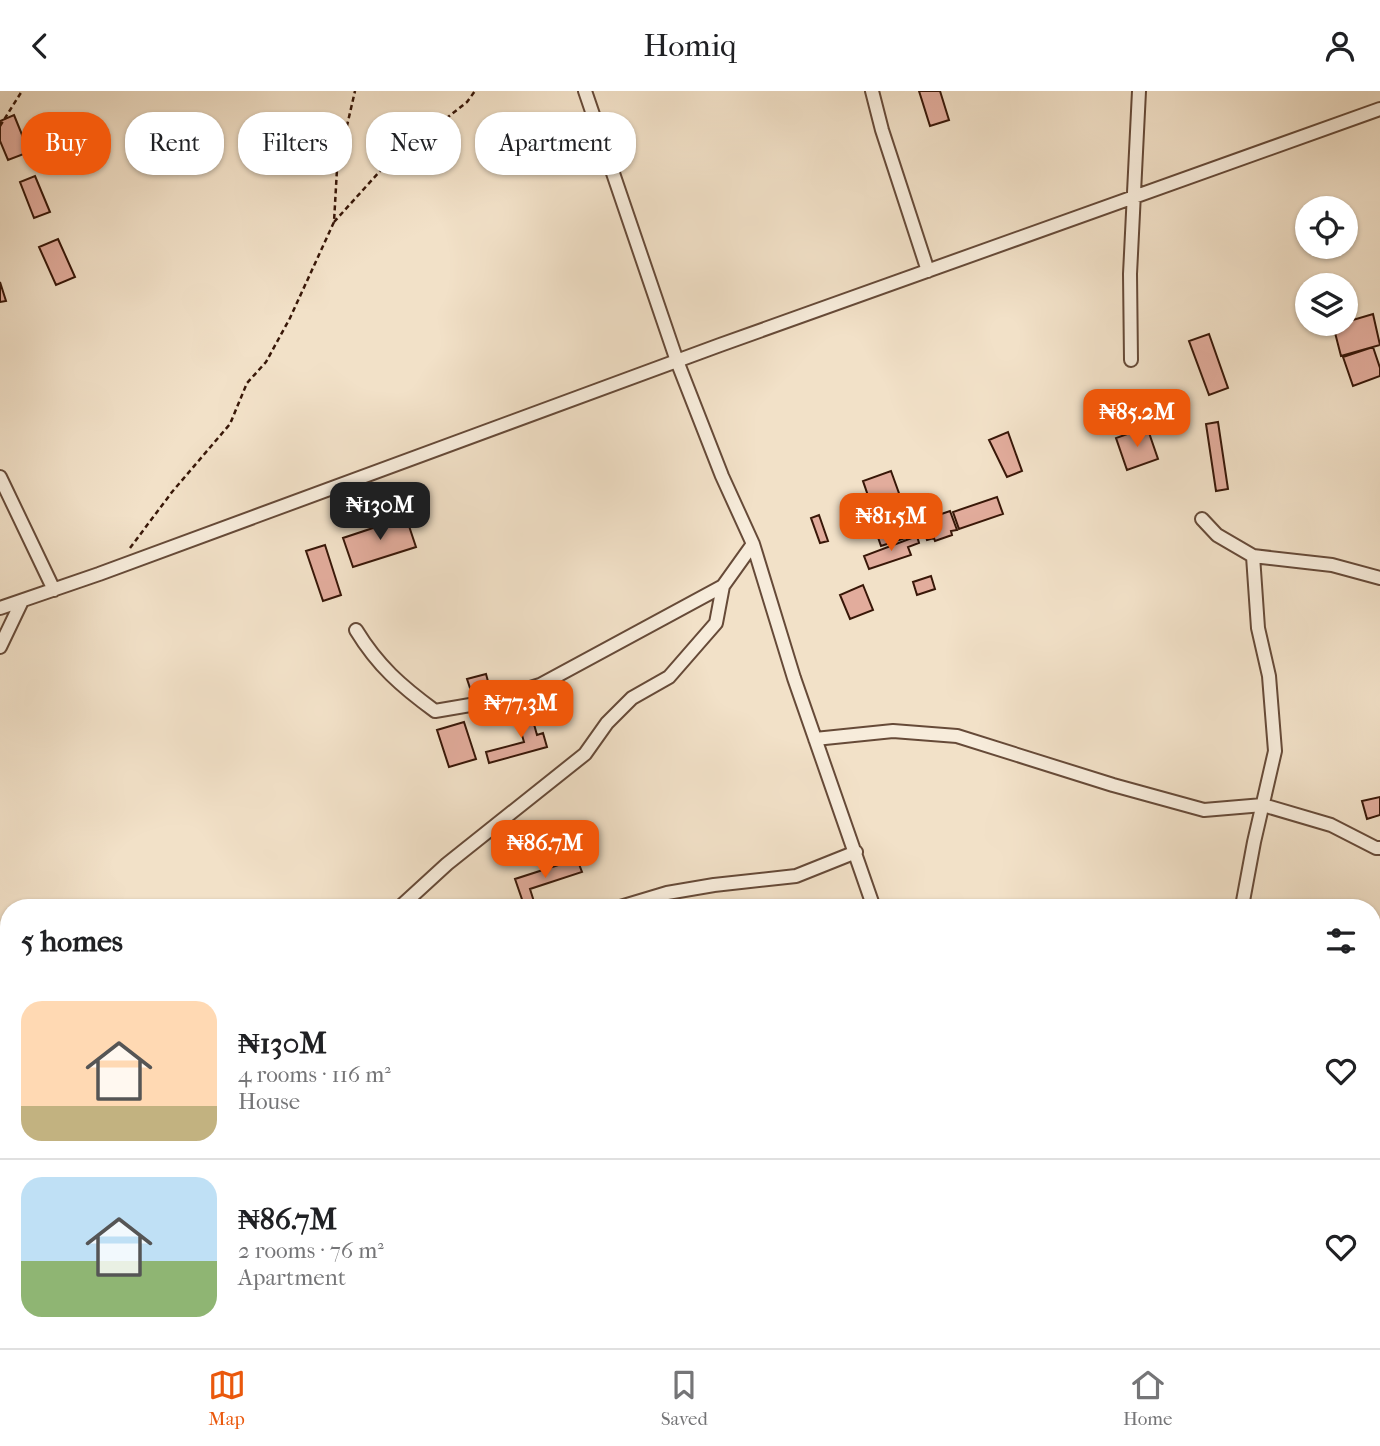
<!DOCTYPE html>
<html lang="en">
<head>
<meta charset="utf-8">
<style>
  body { margin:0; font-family:"IM FELL French Canon",serif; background:#f6f6f6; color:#202124; height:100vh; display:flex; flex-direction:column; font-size:26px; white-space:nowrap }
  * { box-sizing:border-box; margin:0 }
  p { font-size:23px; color:#757577 }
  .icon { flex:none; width:38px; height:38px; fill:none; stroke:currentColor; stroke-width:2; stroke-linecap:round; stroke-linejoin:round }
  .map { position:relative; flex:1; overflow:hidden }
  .drawer { position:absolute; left:0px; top:808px; width:1381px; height:450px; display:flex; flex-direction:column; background:#fff; border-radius:28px 28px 0 0; box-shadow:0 2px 5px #0004 }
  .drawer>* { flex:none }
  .hud { position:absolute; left:21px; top:21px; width:700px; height:63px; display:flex; gap:14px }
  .controls { position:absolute; left:1295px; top:105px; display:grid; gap:14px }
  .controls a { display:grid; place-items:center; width:63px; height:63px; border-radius:50%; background:#fff; box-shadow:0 2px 5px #0004; font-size:35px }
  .price { position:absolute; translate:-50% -60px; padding:0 16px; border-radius:14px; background:#ea580c; color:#fff; font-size:23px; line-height:46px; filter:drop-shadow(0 2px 4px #0008) }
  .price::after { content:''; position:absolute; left:50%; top:42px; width:21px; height:16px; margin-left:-10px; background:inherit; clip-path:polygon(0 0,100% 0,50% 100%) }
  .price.active { background:#222; color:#fff }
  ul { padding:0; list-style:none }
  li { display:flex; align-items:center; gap:21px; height:175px; padding:0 21px }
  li+li { border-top:2px solid #e0e0e0 }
  li span { display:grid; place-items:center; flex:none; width:196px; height:140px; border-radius:21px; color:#555 }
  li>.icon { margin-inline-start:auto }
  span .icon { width:84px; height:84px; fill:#fffc; stroke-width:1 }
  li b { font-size:30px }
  h2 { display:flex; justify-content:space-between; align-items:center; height:84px; padding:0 21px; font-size:30px }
  .pill { padding:0 24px; border-radius:28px; background:#fff; box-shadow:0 2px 5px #0004; font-size:24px; line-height:63px }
  .pill.active { background:#ea580c; color:#fff }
  header { display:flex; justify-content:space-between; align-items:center; height:91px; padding:0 21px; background:#fff; font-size:32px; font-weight:600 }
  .tab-bar { display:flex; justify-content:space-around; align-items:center; height:98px; border-top:2px solid #e0e0e0; background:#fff; font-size:19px; color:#757577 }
  .tab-bar a { display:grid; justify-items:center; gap:4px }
  .tab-bar .active { color:#ea580c }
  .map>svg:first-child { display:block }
</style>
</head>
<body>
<header><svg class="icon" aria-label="back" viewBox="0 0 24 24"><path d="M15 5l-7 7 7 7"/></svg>Homiq<svg class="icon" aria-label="person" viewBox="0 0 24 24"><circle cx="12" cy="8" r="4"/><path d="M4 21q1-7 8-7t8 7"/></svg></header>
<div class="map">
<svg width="1380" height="1257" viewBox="0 0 1380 1257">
  <rect width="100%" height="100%" fill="#f2e1c8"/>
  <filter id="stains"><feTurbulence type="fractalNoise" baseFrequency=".00286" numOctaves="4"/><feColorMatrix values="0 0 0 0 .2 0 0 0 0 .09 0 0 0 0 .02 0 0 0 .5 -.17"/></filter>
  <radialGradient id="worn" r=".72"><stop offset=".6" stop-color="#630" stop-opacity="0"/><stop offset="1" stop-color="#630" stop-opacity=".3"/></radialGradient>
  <path fill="#e2ac9c" stroke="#381708" stroke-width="2" d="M919,0H940L949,29L930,35Z
    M14,24L29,61L8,69L0,50V30Z
    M35,85L50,121L34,127L20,91Z
    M58,148L75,186L56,194L39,156Z
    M0,191L6,210L0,211Z
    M1373,223L1380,254L1341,265L1333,234L1346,233V231Z
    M1209,243L1228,297L1209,304L1189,250Z
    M1373,256L1380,277V285L1353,295L1343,266Z
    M1218,331L1228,398L1216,400L1206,333Z
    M1147,336L1158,368L1127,379L1116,347Z
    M1008,341L1022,380L1007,386L989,349Z
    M891,380L914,444L881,455L871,426L875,425L863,390Z
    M997,406L1003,423L959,438L953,421Z
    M950,420L957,439L951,440L952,444L935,450L934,447L927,449L921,430Z
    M819,424L828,450L820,452L811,427Z
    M406,426L416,456L353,476L343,447Z
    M917,445L919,452L908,456L911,464L869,478L864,465Z
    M325,454L341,504L323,510L306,460Z
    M931,485L935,498L917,504L913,491Z
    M863,494L873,519L850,528L840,504Z
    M486,583L489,594L471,600L467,588Z
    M530,619L537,644L543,642L547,656L489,672L486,661L524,651L516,623Z
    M464,631L476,668L449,676L437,639Z
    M1380,706V724L1367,728L1362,710Z
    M577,768L582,781L530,798L536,817H525L515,788Z
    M9,979V1004L0,1006V982Z
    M0,1021L9,1046V1060L0,1063Z
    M654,1250H679L682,1257H656Z
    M1287,1250H1338L1339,1257H1288Z"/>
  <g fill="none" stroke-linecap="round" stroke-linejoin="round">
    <defs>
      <path id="minor" d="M585,0L677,270L722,385L753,453L794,587L874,817
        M872,0L882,39L928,180
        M1131,269L1130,183L1139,0
        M0,386L54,499
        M1202,428L1217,444L1253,465L1332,474L1380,487
        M0,517L99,483L720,254L1380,18
        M356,539C378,575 401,595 435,620L482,612L540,594L723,495
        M0,556L22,510
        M815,648L893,640L957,645L1113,694L1204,719L1263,714L1331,734L1376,757H1380
        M399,817L447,773L585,663L607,632L632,607L669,586L716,532L723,495L753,453
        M617,817L667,802L714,794L796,785L856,761
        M1244,817L1243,810L1254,751L1275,660L1269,585L1258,537L1253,465
        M0,1087L9,1084
        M640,1250L642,1257
        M769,1250L770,1257
        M1023,1250L1025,1257"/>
    </defs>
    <use href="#minor" stroke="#664a38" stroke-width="16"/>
    <path stroke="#381708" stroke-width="2.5" stroke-dasharray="5 3.5" stroke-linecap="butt" d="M0,35L22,0
      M334,131L381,79L467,11L475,0
      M130,457L172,401L230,333L247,292L266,271L290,227L334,131L337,78L355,0
      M1372,1103H1380"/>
    <use href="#minor" stroke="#f7ecdb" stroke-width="12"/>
  </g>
  <rect width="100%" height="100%" filter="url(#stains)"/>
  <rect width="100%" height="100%" fill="url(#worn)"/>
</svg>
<div class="controls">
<a><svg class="icon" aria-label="locate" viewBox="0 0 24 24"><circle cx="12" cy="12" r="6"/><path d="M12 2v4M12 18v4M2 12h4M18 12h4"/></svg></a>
<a><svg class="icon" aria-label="layers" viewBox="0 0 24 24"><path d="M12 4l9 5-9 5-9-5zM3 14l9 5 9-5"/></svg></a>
</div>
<b class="price" style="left:1137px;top:358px">₦85.2M</b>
<b class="price active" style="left:380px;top:451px">₦130M</b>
<b class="price" style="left:891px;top:462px">₦81.5M</b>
<b class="price" style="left:521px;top:649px">₦77.3M</b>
<b class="price" style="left:545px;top:789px">₦86.7M</b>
<div class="hud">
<a class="pill active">Buy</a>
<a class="pill">Rent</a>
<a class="pill">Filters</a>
<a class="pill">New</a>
<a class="pill">Apartment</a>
</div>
<section class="drawer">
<h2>5 homes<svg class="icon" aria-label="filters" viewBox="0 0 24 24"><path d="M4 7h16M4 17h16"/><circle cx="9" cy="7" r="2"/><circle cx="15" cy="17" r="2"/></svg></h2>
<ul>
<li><span style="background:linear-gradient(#ffd9b3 75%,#c2b280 0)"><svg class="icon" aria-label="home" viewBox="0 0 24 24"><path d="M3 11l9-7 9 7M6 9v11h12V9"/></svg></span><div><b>₦130M</b><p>4 rooms · 116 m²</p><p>House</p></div><svg class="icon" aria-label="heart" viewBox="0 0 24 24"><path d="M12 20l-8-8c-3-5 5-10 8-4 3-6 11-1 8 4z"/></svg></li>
<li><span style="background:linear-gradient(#bfe0f5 60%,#8fb573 0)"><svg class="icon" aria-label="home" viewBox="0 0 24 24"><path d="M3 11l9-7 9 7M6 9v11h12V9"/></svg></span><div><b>₦86.7M</b><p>2 rooms · 76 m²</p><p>Apartment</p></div><svg class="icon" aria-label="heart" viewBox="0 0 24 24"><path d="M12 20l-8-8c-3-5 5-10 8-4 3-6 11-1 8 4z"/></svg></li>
</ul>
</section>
</div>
<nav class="tab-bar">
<a class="active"><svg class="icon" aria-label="map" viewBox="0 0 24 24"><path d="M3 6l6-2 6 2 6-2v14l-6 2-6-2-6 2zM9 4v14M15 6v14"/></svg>Map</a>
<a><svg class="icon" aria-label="saved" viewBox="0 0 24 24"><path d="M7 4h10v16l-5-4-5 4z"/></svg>Saved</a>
<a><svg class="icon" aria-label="home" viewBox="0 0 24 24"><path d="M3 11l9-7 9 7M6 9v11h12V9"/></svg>Home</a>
</nav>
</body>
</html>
